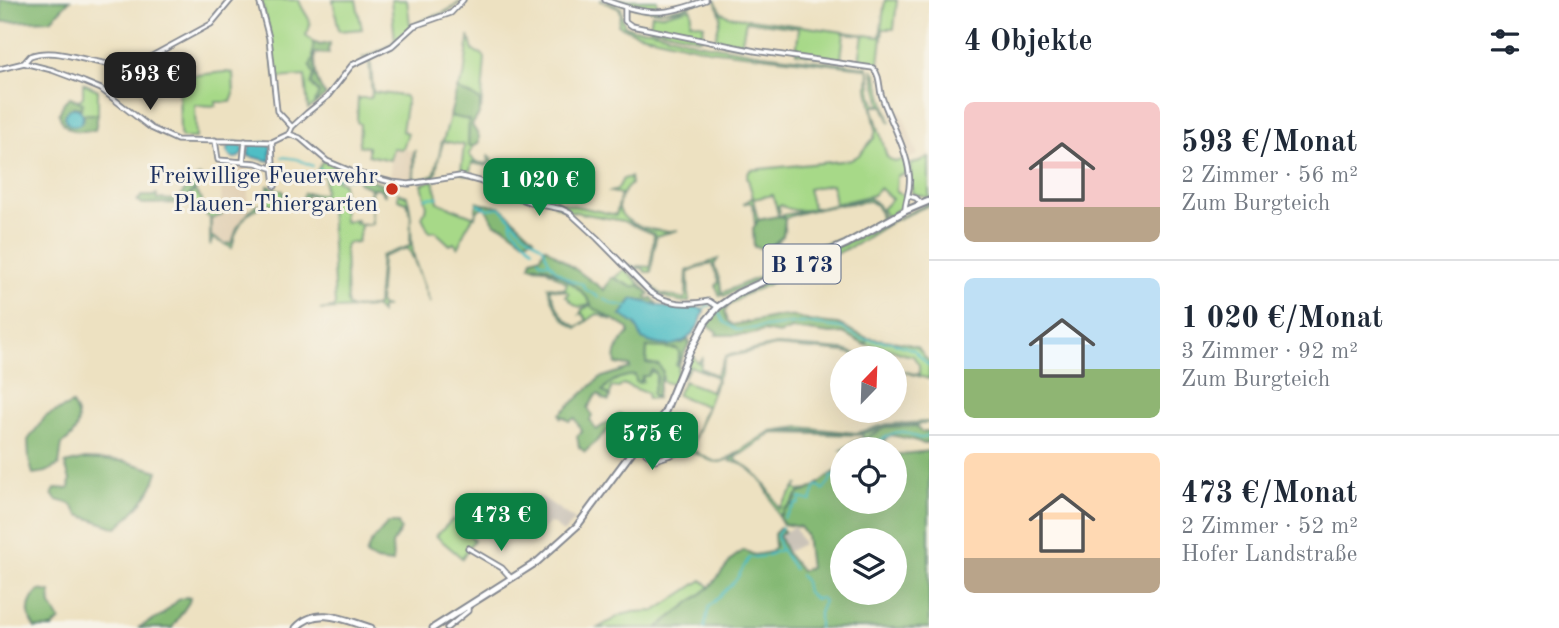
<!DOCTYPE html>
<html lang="de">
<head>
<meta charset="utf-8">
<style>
  body { margin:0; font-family:"Old Standard TT",serif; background:#f6f6f7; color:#1f2937; height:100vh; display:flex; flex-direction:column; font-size:26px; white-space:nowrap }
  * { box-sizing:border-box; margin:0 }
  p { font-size:23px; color:#747a83 }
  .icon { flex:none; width:38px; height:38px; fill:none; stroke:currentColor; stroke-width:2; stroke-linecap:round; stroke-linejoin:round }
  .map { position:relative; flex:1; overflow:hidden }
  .panel { display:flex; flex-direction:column; background:#fff; width:630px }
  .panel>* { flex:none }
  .needle { width:46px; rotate:23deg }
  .buttons { position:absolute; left:830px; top:346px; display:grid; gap:14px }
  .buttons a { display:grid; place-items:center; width:77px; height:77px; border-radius:50%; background:#fff; box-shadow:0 7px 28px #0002; font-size:35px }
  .price { position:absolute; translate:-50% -60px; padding:0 16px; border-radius:14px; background:#0b8043; color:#fff; font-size:23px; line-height:46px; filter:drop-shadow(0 2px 4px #0008) }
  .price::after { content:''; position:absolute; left:50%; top:42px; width:21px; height:16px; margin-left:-10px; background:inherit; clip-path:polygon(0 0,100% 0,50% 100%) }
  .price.on { background:#222; color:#fff }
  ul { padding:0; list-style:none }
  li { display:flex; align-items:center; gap:21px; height:175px; padding:0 35px }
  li+li { border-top:2px solid #e0e1e3 }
  li span { display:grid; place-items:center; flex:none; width:196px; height:140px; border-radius:10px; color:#555 }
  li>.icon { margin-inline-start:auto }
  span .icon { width:84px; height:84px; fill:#fffc; stroke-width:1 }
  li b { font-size:30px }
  h2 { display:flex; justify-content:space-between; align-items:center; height:84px; padding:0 35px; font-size:30px }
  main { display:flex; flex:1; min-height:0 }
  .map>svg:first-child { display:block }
</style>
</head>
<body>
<main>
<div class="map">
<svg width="929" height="628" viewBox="0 0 929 628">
  <rect width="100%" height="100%" fill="#f7f3e8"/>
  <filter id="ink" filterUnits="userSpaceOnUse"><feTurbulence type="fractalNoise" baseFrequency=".0143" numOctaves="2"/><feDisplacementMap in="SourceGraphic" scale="14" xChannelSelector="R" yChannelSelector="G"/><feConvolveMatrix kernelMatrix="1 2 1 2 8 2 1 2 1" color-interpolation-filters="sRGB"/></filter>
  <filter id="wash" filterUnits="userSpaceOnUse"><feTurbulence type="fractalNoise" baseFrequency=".00686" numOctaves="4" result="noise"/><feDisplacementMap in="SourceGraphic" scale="28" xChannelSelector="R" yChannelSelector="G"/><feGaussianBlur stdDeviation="1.57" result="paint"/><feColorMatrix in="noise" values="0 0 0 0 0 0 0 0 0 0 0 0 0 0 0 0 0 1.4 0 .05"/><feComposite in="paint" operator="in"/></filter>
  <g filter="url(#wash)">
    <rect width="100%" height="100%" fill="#ede1c1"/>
    <path fill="#e2d1b6" d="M890,111H901L918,155L908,159Z
      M393,148L413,151V180L391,179L390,160Z
      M220,163L245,164V180H248V212L237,228L232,243L225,244L211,236V219L222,214Z"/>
    <path fill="#cac3b8" d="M522,493L543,498L575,520L563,533L555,525L549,523L539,532L508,508Z
      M792,528H795L803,544L787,552L778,535Z"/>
    <path fill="#a7d988" stroke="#618473" stroke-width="2" d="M261,0H299C304,17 316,18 306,35L313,42V59L310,66L314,75L313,86L319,93L314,105L308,109L305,76L276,78L268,25Z
      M333,0H356L362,29L339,31Z
      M391,0H407L410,24L412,26C429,15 444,16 460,2C446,18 432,14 416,24C398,36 386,53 362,58L384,49L395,41Z
      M600,0L621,8L624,25L633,29L651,30L697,43L762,54L867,67C873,79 868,94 876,105H881L872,69L876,74L890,123L883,106H872L887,157L895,162L904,159L908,173L897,176L896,192L905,196L901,207L887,217L882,209L892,199L880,188L873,195L835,204L832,184L808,189L813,208L821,207C808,211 793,213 781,205L778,206L780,211L778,214L773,195L753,199L758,220L755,225L753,205L749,202L743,204L753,197L747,176L750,170L851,160L859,155L874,138L876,129L868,88L869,71L865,68L709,50L635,33L618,25L621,15L620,9Z
      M608,0H657V6L661,11L683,7L701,0C666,19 643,9 608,0Z
      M715,0L721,12L728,16L880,37L885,0H897L894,29H883L879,63L859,61L863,35L844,33L841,59L796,53L799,28L746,21L741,46L715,41L721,16Z
      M690,8L692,13L690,22L704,25L701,39L650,27L652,14L663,15Z
      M469,36L473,51L482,54L485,58L481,110L480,101L457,89L456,91L464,77Z
      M368,59L371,65L373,92L404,96L407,99L402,131L408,133L403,149L393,148L390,160L368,155V147L359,146L360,124L357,122L358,98H371L372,93L369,61L366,60Z
      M225,72L233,73L234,94L231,102H216V106L195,105L196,138H182L180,134L179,77Z
      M83,83L98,90V114L83,115L79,108H81L73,99L79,100L83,97Z
      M450,116L469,120L468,146H474L469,154L475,162L487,164L489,162L488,155C498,171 533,182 551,187L557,183L559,171L565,170L568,182L578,186L561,183L555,200L558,202L616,215L621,194L611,192L617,190L623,179L630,177L631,184C594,218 650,235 678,230L656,236L651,272H646L641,267L637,269L636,272L661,294L684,299L686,297L687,271L718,259L714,265L720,281L722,295L720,296L716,286L719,281L712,263L688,272L689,302C662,302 647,287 630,269V265L636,268L638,266L651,267L654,234L623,221L570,211L554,205L557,190L521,177L513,194L496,186L505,169L492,162L486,166L472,163L469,175L463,174L461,172L464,145L442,141L435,177L412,180L413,179V156L415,150L414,178L421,180L434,175Z
      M929,157V198L912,193L910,165Z
      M323,160L339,169L336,180L343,183L344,222L356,220L355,225L357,221L358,224H372L370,188C375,187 378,187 381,190L376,187L371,191L372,224L361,225L358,242L347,243L345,248L347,305L351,308L377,306L381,256L410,246L411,217L407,202L398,199V193L407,196C413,213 410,228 412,245C414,265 424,285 430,303C424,291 414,253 407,248L382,257L379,302L382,306L387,307H381V313L375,307L320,310L333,308L335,305L330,204L326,199L307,195L302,205C263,199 240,207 232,248L213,238L210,246V218L195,206L182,203L195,191L202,200V206L206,212L221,205L222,215L211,219V236L225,244L232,243L237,228L254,206L268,203V186L283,191L284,200L301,204L304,193L324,194L325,177L317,171Z
      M434,180L438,202L442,204L475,217L477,202L483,204V208H480C475,214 464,230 462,238C461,242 461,245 458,248L454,243L450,245L435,231L429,232L422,217L427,207L422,184Z
      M870,198L878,205L884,219L848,240L724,296L722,293L847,239L846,237L878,221L881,217L877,206L870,201C853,203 796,211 785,219C784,235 782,242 767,249L775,244L785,230L784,217L778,216Z
      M929,203V205L893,221L855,245L744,295L730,305L728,302L734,297Z
      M540,266C556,270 584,290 591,304C578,310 575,306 566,296L569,294L566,291L549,288C556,305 560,319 577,327L587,320L582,313L580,314L582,310L591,305L612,320L597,314L577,328C559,319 554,305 548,287L565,289L567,283L544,268L532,267Z
      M625,269L650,294L640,285L633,287L614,278Z
      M867,338C877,339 912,343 918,348C923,352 923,357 929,361V379L894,369L919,375V365L913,356C893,353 886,344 865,345Z
      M776,345L844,350L872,359L845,352L776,346L726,357L693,443L694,450C704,458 713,465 726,460L771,431L801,427L856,433L887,424L929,422C916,427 901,424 886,426C875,427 866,434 855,434C831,434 782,423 763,436L782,431L858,435L886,427L860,441L850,450H842L853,442L863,438V435L772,433L737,457L736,460C757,472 770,487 779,509L798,484L795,488L798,491L810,490L795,497C792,507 782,507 779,518C770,494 759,465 730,461L741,452C709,472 718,457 689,452L706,406L677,395L684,381L711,391L717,377L690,366L683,378L690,356H693L698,363L702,359L700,368L716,375L726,356Z
      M647,347H673L680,352L676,365L679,366L674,385L662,381L663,377L646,363Z
      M651,371L656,373C657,381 653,388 653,396L656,398L648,399L647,393L623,384L619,388L611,387L610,396L603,392C607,381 622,376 635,375L643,381V376Z
      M453,519L474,540L462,558L436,536Z
      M702,580L710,587L657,628H598L621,615L634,612L655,611Z"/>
    <path fill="#85b974" stroke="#507469" stroke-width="2" fill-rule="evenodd" d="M0,0H70L51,20L2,22Z
      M313,42L320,45L330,43V46L328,49L329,54L315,53C315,68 315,84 326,95L314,105L319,93L311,84L314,75L310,66L313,59Z
      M165,51L168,53L171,70L179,77L167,80L156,72L127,74L125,66L139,63Z
      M457,89C463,93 475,95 480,101V113L472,125L479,136V142L474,146H468L469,120L450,116Z
      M70,97L83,103L81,108L74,107L83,119L85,114H98L95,130C78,132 64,133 59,114L64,102Z
      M359,175L383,184L385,196L379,188H370L359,183L356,177Z
      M200,176L204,180L182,203L143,204L137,201L142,196H153L157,194V199L178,200L191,181Z
      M483,204L500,206L534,238L524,241L505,227L495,224Z
      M778,216L785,219L783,236L767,249L754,247L753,229L758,220Z
      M846,237L847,239L804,257L819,245Z
      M545,247L604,290L611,278H614L632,287L640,285L650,294L646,296L647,299L652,298L659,306L633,299L621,315L634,323L642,335L681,344L688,340L690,342L678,366L680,355L677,349L647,347L646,363L659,365L663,372L656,398L652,393L657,379L656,373L652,370L648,376H643L640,383L636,382L635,375C622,376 610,380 603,391L610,396L609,401L603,399L599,394L596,395L588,408L592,415L590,420L596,430L620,414L623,416L585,452L579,447L577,436L582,432L575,418L569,421L563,416L561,418L560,414L600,378L630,368V366L616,364C613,350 621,343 629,333V329L592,307C588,293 561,273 546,267C541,265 535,266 530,266L532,259L541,256Z
      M726,304L728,307L725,311L728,321L733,325L780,316L797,317L809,321L838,324L867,338L868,341L865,345L843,333L831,334L792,329L779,334L764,331L748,335H716L717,332L708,325L715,313Z
      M72,404C83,420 77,435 62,444L59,465L46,472L33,474L29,460L28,440L46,416Z
      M917,426L921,432L929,431V442L924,444C913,438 903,438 891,435L886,438L882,445L876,446L872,450H850L854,444L886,427Z
      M929,451V628H657L710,587L733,558L744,550L754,555L771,552L775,546L774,534L780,528L784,532L779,536L787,554L801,571L810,568L806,535L800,527L783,524L779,518L784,509L793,504L799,493C815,491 827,474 842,468V502H894V455ZM842,541H894V593H842Z
      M85,459L124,461L158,471C152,495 134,512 117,528L79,515L71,504L56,500L52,494L56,488L69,489L70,480L65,464Z
      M388,523H398L401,530L392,544L393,563L376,561L366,555L370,544Z
      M39,590L50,592L51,605L60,620L52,628H35C25,614 27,602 39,590Z
      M186,597L190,598L189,602L172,628H138L162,615L178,600Z"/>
    <path fill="#4fbec5" stroke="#357692" stroke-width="2" d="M65 117a9 9 0 1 1 18 0a9 9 0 1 1-18 0Z
      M227 150a8 8 0 1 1 16 0a8 8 0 1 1-16 0Z
      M265,142L271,146L270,161L248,156L250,144Z
      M633,299L669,308L697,307L704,310C696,343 672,353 642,339L636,325L621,315Z"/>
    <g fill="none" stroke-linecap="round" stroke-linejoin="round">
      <path stroke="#4fbec5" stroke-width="2" d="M282,157L297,159L313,166
        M319,169L334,176L351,179
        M425,198L438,197
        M477,204L488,209L500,207L523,232L544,248C547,266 565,281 583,284L585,289L598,297
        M511,221L512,227L533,249
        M539,259L541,262L549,263
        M604,299L613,304L627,306
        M704,309L707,305L711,306
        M719,312L724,322L737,330L802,323L842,328L861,339L891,342L914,350L929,366
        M854,450C860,447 865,448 871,446C882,441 889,431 903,432C914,433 918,444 929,434
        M784,518L796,504H799L800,498L811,501L816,486H819L823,490L830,481L831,477L842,472
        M781,549L794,569
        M800,575L805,582L807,592L815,599L821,598L824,601L819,613V628
        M704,628L709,607L736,580L749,558L766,556L780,550L777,535L782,528"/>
    </g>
  </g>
  <g filter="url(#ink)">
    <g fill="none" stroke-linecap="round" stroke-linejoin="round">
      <defs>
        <path id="minor" d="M259,0L269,38L277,111L292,127
          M605,0C647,16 665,16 706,0
          M625,7V21L632,26L755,51L873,68C880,75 879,85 881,94C889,120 906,146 909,173C912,190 905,198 905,211
          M24,63L30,56C62,44 98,72 139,63L211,24L231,0
          M0,69L24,63L52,70L84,82L101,89L151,128L177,140L272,142L289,134L300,138L327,161L353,172L391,182L409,184L460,176L479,181L531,203L562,209L570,213L597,238L650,292C669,305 687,305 709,301L718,307
          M289,134L292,127L307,113L327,97L352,65L392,46L414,26L451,13L463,0
          M215,140L218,160L256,163L271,168L273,166L272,142
          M243,162L245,141
          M273,166L275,186
          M909,196L916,198L922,204
          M637,445L655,460L677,453
          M468,548L502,568L511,578
          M447,628L468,611V608"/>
        <path id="major" d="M296,628C317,605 345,620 371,628
          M433,628L537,562L577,526L637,445L664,414L689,353L706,321L718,307L738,293L846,244L905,211L929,201"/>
      </defs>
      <use href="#minor" stroke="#848890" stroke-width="7"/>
      <use href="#major" stroke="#848890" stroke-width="9"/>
      <use href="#minor" stroke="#fff" stroke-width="3.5"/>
      <use href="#major" stroke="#fff" stroke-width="5"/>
    </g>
  </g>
  <circle fill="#c8321e" stroke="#f7f3e8" stroke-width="2.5" cx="392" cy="189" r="7"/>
  <g text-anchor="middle" stroke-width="6" stroke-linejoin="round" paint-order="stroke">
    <rect fill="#f7f3e8" stroke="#5d6a87" stroke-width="2" x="763.5" y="244.5" width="77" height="39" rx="5"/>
    <g font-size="23" font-weight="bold" fill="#1b2f5e">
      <text x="802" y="272">B 173</text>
    </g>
    <g font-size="24" fill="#1b2f5e" stroke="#f7f3e8" text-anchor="end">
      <text x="378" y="183">Freiwillige Feuerwehr<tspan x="378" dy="28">Plauen-Thiergarten</tspan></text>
    </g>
  </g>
</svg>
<div class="buttons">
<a><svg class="needle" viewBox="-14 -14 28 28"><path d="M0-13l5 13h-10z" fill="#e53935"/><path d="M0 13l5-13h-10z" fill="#747a83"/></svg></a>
<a><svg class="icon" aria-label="locate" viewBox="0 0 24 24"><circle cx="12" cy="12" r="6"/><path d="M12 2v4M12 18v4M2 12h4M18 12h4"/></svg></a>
<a><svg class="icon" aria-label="layers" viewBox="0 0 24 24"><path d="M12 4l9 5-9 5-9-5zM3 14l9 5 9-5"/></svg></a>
</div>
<b class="price on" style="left:150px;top:112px">593 €</b>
<b class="price" style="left:539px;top:218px">1 020 €</b>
<b class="price" style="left:652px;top:472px">575 €</b>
<b class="price" style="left:501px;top:553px">473 €</b>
</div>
<section class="panel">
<h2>4 Objekte<svg class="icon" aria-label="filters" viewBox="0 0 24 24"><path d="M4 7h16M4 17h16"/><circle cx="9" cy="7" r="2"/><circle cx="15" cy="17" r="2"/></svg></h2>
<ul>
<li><span style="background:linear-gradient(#f6c9c9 75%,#b9a48a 0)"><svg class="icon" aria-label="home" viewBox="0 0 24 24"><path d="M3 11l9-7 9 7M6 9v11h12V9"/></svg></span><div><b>593 €/Monat</b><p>2 Zimmer · 56 m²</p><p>Zum Burgteich</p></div></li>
<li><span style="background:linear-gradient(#bfe0f5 65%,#8fb573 0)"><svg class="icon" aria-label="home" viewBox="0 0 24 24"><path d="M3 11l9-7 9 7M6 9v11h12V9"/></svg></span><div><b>1 020 €/Monat</b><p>3 Zimmer · 92 m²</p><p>Zum Burgteich</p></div></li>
<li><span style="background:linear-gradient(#ffd9b3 75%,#b9a48a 0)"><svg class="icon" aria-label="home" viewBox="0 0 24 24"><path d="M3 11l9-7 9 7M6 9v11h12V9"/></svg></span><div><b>473 €/Monat</b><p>2 Zimmer · 52 m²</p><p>Hofer Landstraße</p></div></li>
</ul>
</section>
</main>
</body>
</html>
